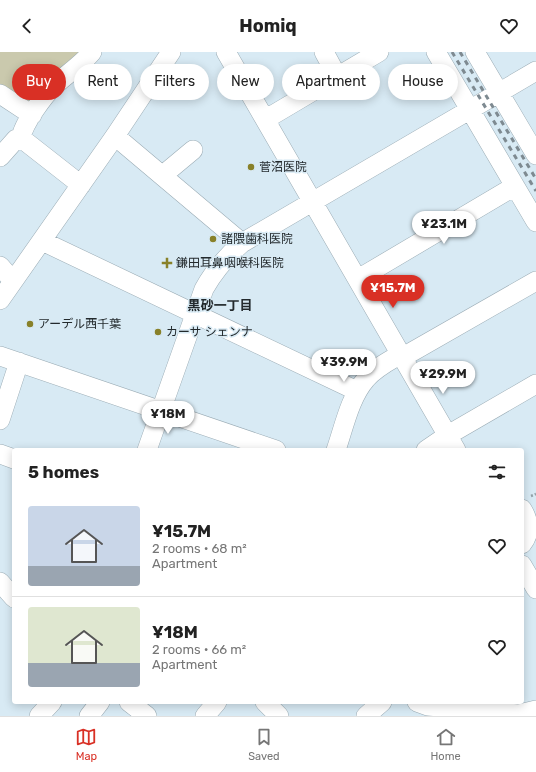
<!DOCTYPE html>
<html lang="en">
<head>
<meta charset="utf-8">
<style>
  body { margin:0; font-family:Rubik,"Noto Sans JP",sans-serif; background:#f2f2f2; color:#222; height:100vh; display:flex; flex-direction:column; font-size:15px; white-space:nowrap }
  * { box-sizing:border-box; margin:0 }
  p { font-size:13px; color:#767676 }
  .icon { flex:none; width:22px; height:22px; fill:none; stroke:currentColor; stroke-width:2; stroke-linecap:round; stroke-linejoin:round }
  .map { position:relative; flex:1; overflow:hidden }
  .panel { position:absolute; left:12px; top:396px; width:512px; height:256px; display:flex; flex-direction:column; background:#fff; border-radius:4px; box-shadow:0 2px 10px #0003 }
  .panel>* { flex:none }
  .hud { position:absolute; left:12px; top:12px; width:512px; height:36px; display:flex; gap:8px }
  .price { position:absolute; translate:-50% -34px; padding:0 9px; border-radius:14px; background:#fff; color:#222; font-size:13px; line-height:26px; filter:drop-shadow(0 1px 2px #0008) }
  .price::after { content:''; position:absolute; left:50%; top:24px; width:12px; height:9px; margin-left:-6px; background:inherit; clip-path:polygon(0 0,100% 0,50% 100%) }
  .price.on { background:#d93025; color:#fff }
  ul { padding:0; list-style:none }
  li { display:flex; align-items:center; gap:12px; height:100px; padding:0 16px }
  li+li { border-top:1px solid #e0e0e0 }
  li span { display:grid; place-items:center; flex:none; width:112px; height:80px; border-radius:4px; color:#555 }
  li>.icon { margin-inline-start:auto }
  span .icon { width:48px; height:48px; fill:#fffc; stroke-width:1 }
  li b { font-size:17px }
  h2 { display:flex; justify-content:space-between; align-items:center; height:48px; padding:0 16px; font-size:17px }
  .pill { padding:0 14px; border-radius:18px; background:#fff; box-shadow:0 2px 10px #0003; font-size:14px; line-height:36px }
  .pill.on { background:#d93025; color:#fff }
  header { display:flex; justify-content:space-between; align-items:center; height:52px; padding:0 16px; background:#fff; font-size:18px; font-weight:700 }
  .menu { display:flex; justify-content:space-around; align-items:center; height:56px; border-top:1px solid #e0e0e0; background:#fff; font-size:11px; color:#767676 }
  .menu a { display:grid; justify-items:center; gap:2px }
  .menu .on { color:#d93025 }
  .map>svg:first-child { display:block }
</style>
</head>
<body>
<header><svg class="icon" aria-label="back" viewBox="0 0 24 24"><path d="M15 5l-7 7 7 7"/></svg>Homiq<svg class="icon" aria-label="heart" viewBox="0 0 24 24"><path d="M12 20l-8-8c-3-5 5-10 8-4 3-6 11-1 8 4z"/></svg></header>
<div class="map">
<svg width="536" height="664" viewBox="0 0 536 664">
  <rect width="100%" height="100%" fill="#d8eaf4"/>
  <path fill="#cac9ad" d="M0,0H82L28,53L0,34Z"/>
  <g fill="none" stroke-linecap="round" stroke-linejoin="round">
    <defs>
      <path id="minor" d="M226,0L456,398
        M324,0L337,24
        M436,0L536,170
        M475,0L536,103
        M0,42L32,63
        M266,67L379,0
        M115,84L242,191
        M21,86C23,72 44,43 55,33C67,22 81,13 92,0
        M21,86L81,133
        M0,105L16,87L21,86
        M163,123L193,98
        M42,189L357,339
        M0,214L13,229
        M358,227L515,134
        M0,248L115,84L171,0
        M0,304L276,398
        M403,305L536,229
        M0,368L19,310
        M147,398L204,237C214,219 226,205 242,191L536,19
        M336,398C344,375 350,345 366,327C375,316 389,309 401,302
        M426,398L448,383L536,332
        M0,402L14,407
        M522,457C529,468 531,481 522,492
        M522,513L536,537
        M0,530L14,546
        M129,650L147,664
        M265,650L279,664
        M417,650L428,654L519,662L536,658
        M39,664L52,650
        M89,664L100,650
        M205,664L217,650
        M366,664L382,650"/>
    </defs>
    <use href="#minor" stroke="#9bacb5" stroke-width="20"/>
    <path stroke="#93a1a8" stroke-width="2.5" stroke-dasharray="2 2" stroke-linecap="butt" d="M531,444L536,442"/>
    <use href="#minor" stroke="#fff" stroke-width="19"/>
    <path stroke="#7e8a91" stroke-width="3" stroke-dasharray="5 5" stroke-linecap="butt" d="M452,0L536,139
      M460,0L536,127"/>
  </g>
  <g fill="#888129" stroke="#d8eaf4" stroke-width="1.5">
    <circle cx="251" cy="115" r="4"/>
    <circle cx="213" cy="187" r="4"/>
    <path d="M165 205h4v4h4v4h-4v4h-4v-4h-4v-4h4z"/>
    <circle cx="30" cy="272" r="4"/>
    <circle cx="158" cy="280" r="4"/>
  </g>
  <g text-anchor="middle" stroke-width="3" stroke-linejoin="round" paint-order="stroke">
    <g font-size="12" fill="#232a2d" stroke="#d8eaf4" text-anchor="start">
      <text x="259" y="119">菅沼医院</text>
      <text x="221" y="191">諸隈歯科医院</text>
      <text x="176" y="215">鎌田耳鼻咽喉科医院</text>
      <text x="38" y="276">アーデル西千葉</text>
      <text x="166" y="284">カーサ シェンナ</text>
    </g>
    <g font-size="13" font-weight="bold" fill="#232a2d" stroke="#d8eaf4">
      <text x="220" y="258">黒砂一丁目</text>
    </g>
  </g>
</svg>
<b class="price" style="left:444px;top:193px">¥23.1M</b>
<b class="price on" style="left:393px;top:257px">¥15.7M</b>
<b class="price" style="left:344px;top:331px">¥39.9M</b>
<b class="price" style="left:443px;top:343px">¥29.9M</b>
<b class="price" style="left:168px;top:383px">¥18M</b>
<div class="hud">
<a class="pill on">Buy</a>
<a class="pill">Rent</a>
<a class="pill">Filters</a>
<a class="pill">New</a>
<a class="pill">Apartment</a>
<a class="pill">House</a>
</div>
<section class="panel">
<h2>5 homes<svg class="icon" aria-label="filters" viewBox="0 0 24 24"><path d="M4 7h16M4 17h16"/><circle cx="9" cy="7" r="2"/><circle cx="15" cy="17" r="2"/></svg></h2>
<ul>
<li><span style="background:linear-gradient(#c9d6e8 75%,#9aa5b1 0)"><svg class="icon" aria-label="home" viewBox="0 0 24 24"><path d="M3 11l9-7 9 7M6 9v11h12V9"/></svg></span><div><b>¥15.7M</b><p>2 rooms · 68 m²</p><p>Apartment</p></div><svg class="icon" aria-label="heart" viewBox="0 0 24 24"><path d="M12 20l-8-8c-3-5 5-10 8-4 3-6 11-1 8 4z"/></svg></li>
<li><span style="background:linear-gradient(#dfe7d0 70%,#9aa5b1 0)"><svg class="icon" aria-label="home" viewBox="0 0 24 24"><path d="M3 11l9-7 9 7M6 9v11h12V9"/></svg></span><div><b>¥18M</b><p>2 rooms · 66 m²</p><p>Apartment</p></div><svg class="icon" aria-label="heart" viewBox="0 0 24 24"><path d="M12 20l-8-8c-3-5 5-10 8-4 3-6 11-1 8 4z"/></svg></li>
</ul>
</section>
</div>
<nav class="menu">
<a class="on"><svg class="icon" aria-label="map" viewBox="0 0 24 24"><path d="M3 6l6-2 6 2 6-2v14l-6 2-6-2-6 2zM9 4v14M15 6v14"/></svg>Map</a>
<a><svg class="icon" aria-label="saved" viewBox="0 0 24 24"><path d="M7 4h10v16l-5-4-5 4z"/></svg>Saved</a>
<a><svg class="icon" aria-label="home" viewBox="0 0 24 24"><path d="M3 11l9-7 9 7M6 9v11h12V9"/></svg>Home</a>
</nav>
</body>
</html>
